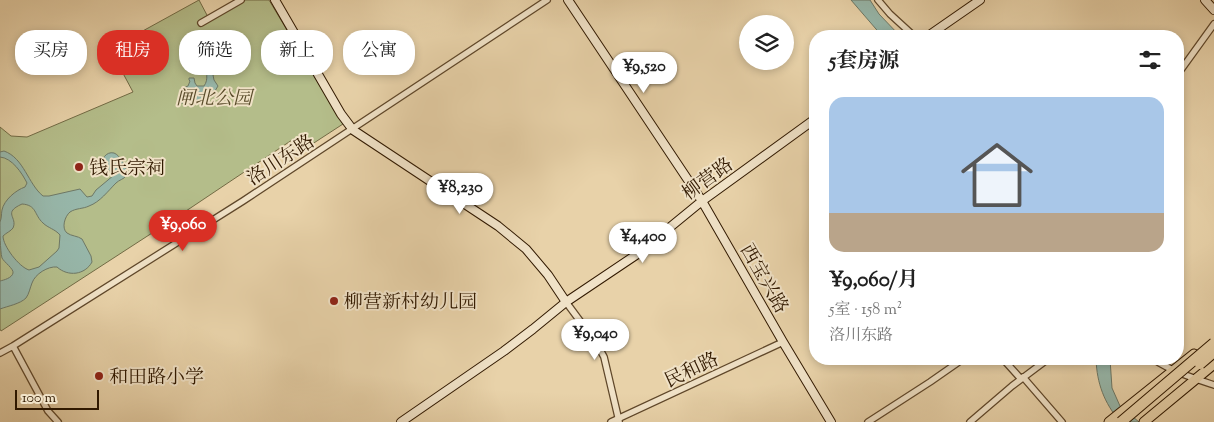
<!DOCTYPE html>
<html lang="zh">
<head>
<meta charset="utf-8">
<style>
  body { margin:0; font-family:"Sorts Mill Goudy","Noto Serif SC",serif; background:#f6f6f6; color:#222; height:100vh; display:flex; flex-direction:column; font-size:19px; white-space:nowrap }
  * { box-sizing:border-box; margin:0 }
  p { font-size:16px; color:#767676 }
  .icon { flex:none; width:28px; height:28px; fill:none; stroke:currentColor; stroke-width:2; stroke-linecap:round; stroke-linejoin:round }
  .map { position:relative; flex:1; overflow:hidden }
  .panel { position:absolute; left:809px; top:30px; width:375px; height:335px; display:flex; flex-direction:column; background:#fff; border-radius:20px; box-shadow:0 2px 8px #0003 }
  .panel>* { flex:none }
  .hud { position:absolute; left:15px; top:30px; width:475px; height:45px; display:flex; gap:10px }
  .fabs { position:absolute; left:739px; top:15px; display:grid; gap:10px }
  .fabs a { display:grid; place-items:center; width:55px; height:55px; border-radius:50%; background:#fff; box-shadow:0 2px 8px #0003; font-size:25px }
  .scale { position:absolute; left:15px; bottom:12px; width:84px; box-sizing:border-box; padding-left:5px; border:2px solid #311900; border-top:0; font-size:14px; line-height:18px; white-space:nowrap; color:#311900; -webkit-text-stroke:4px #f0e2c7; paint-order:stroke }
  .price { position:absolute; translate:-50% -42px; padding:0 11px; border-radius:18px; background:#fff; color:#222; font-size:16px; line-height:32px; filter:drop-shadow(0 1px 2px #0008) }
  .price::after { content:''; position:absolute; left:50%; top:30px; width:15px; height:11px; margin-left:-8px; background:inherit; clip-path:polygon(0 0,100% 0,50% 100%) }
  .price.active { background:#d93025; color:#fff }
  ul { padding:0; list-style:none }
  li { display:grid; align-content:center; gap:10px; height:265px; padding:0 20px }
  li span { display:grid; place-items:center; height:155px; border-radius:15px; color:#555 }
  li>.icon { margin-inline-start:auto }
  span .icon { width:90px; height:90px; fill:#fffc; stroke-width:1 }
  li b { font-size:21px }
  h2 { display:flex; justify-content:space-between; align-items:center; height:60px; padding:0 20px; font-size:21px }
  .pill { padding:0 18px; border-radius:20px; background:#fff; box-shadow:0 2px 8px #0003; font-size:18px; line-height:45px }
  .pill.active { background:#d93025; color:#fff }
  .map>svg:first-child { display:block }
</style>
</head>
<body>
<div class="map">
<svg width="1214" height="422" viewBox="0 0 1214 422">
  <rect width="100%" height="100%" fill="#e8d2a9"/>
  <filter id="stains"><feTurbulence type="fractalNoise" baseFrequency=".004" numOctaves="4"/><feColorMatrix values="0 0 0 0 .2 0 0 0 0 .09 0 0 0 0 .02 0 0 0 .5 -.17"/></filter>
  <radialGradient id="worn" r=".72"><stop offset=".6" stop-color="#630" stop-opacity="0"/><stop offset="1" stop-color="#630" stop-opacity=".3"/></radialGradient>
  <path fill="#b4bd8a" stroke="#726b45" d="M199,0L208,17L238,0H269L343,124L300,152L292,140L186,211L1,331L0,329V127L11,136L27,137L133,92L110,49Z"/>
  <path fill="#97b7aa" stroke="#6e7866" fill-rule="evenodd" d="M851,0H870L879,14L900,36H882Z
    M210,64L217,69V73L213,75L214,80L218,86L215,91L206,94L201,100L197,101L193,103H180L178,101C181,92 179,89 188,86L190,81L189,80V78H194L195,83L197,86H204C209,79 206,72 205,65Z
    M4,151C24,158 28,184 43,196H49L80,189L87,197L92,196L96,190L114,175V174C111,171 106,169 104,166C100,160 106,151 114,153C120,155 126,167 128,173C127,174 127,175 126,176C124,179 119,180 116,183C108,191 100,202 89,206C83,209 76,208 70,212C65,216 61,228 67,233C71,236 78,236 82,239L91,256L92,262C85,275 68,277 57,267C48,266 35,274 32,283C30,288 29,294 26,298C20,304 8,306 0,309V281C4,280 12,278 13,273C14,269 4,262 2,258C0,250 0,231 0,222C2,217 1,215 2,210C4,200 16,190 25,187L27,183C22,173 12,158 0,157V152ZM22,204C37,205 34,215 43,223C48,228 55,229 60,235L59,248L57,251L39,267L29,270C19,267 3,246 3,236C6,233 11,231 13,228C18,217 2,213 22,204Z
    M1096,359H1110L1112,388L1120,406L1139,422H1120C1104,402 1097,384 1096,359Z"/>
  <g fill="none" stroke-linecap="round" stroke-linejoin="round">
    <defs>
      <path id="street" d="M878,0L890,14L914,36
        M201,23L241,0
        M1178,74L1214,24
        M566,302L597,344L604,357L619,421
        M13,346L48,411L58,422
        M0,353L13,346L243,201L547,0
        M1003,359L1021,379
        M1153,359C1171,371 1193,378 1214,385
        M1023,377L1062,422
        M611,422L783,342
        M868,422L930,382L963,359
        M970,422L1012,386L1048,359"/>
      <path id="secondary" d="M275,0L341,114L353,130L498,226L526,249L548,275L566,302
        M568,0L702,201L783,342L831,422
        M1205,0L1214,10
        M928,36L980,0
        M401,422L504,351L533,329L566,302L636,255L702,201L815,119"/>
      <path id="primary" d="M1109,422L1194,354
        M1144,422L1214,364"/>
    </defs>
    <use href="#street" stroke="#5f472a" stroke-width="8"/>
    <use href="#secondary" stroke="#311900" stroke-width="10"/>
    <use href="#primary" stroke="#311900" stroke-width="11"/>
    <use href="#street" stroke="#f0e2c7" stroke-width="5.5"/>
    <use href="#secondary" stroke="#f0e2c7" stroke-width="8"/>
    <use href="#primary" stroke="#e8d2a9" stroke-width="9"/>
    <defs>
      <path id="highway-bridge" d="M1200,364L1214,352
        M1121,422L1214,343"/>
    </defs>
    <use href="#highway-bridge" stroke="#311900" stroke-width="12" stroke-linecap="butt"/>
    <use href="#highway-bridge" stroke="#e8d2a9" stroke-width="10"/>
  </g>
  <g fill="#8f2418" stroke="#f0e2c7" stroke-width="2">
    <circle cx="79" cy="167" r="5"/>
    <circle cx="334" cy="301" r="5"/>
    <circle cx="99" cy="376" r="5"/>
  </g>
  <g text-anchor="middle" stroke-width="4" stroke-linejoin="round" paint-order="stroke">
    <g font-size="19" font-style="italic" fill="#584a29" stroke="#f0e2c7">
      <text x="214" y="104">闸北公园</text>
    </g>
    <g font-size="19" fill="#311900" stroke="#f0e2c7">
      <text transform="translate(280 159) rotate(-33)" y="7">洛川东路</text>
      <text transform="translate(707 178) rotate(-36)" y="7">柳营路</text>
      <text transform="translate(765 278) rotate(60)" y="7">西宝兴路</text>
      <text transform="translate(691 369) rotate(-25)" y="7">民和路</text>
    </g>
    <g font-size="19" fill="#311900" stroke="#f0e2c7" text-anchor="start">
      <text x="89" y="174">钱氏宗祠</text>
      <text x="344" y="308">柳营新村幼儿园</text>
      <text x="109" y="383">和田路小学</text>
    </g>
  </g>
  <rect width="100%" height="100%" filter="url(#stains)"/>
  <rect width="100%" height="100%" fill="url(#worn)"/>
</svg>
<div class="fabs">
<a><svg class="icon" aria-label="layers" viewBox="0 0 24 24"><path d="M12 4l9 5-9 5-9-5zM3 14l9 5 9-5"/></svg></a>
</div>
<div class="scale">100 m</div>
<b class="price" style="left:644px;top:94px">¥9,520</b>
<b class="price" style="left:460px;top:215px">¥8,230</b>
<b class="price active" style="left:183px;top:252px">¥9,060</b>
<b class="price" style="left:643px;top:264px">¥4,400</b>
<b class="price" style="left:595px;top:361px">¥9,040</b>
<div class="hud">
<a class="pill">买房</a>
<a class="pill active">租房</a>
<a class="pill">筛选</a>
<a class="pill">新上</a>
<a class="pill">公寓</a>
</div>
<section class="panel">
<h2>5套房源<svg class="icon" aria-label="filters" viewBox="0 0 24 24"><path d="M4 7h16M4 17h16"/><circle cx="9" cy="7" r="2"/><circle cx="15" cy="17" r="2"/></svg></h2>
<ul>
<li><span style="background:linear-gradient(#a9c7e8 75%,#b9a48a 0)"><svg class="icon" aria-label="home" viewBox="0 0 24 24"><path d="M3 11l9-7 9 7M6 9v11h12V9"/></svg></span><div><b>¥9,060/月</b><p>5室 · 158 m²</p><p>洛川东路</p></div></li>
</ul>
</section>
</div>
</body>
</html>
